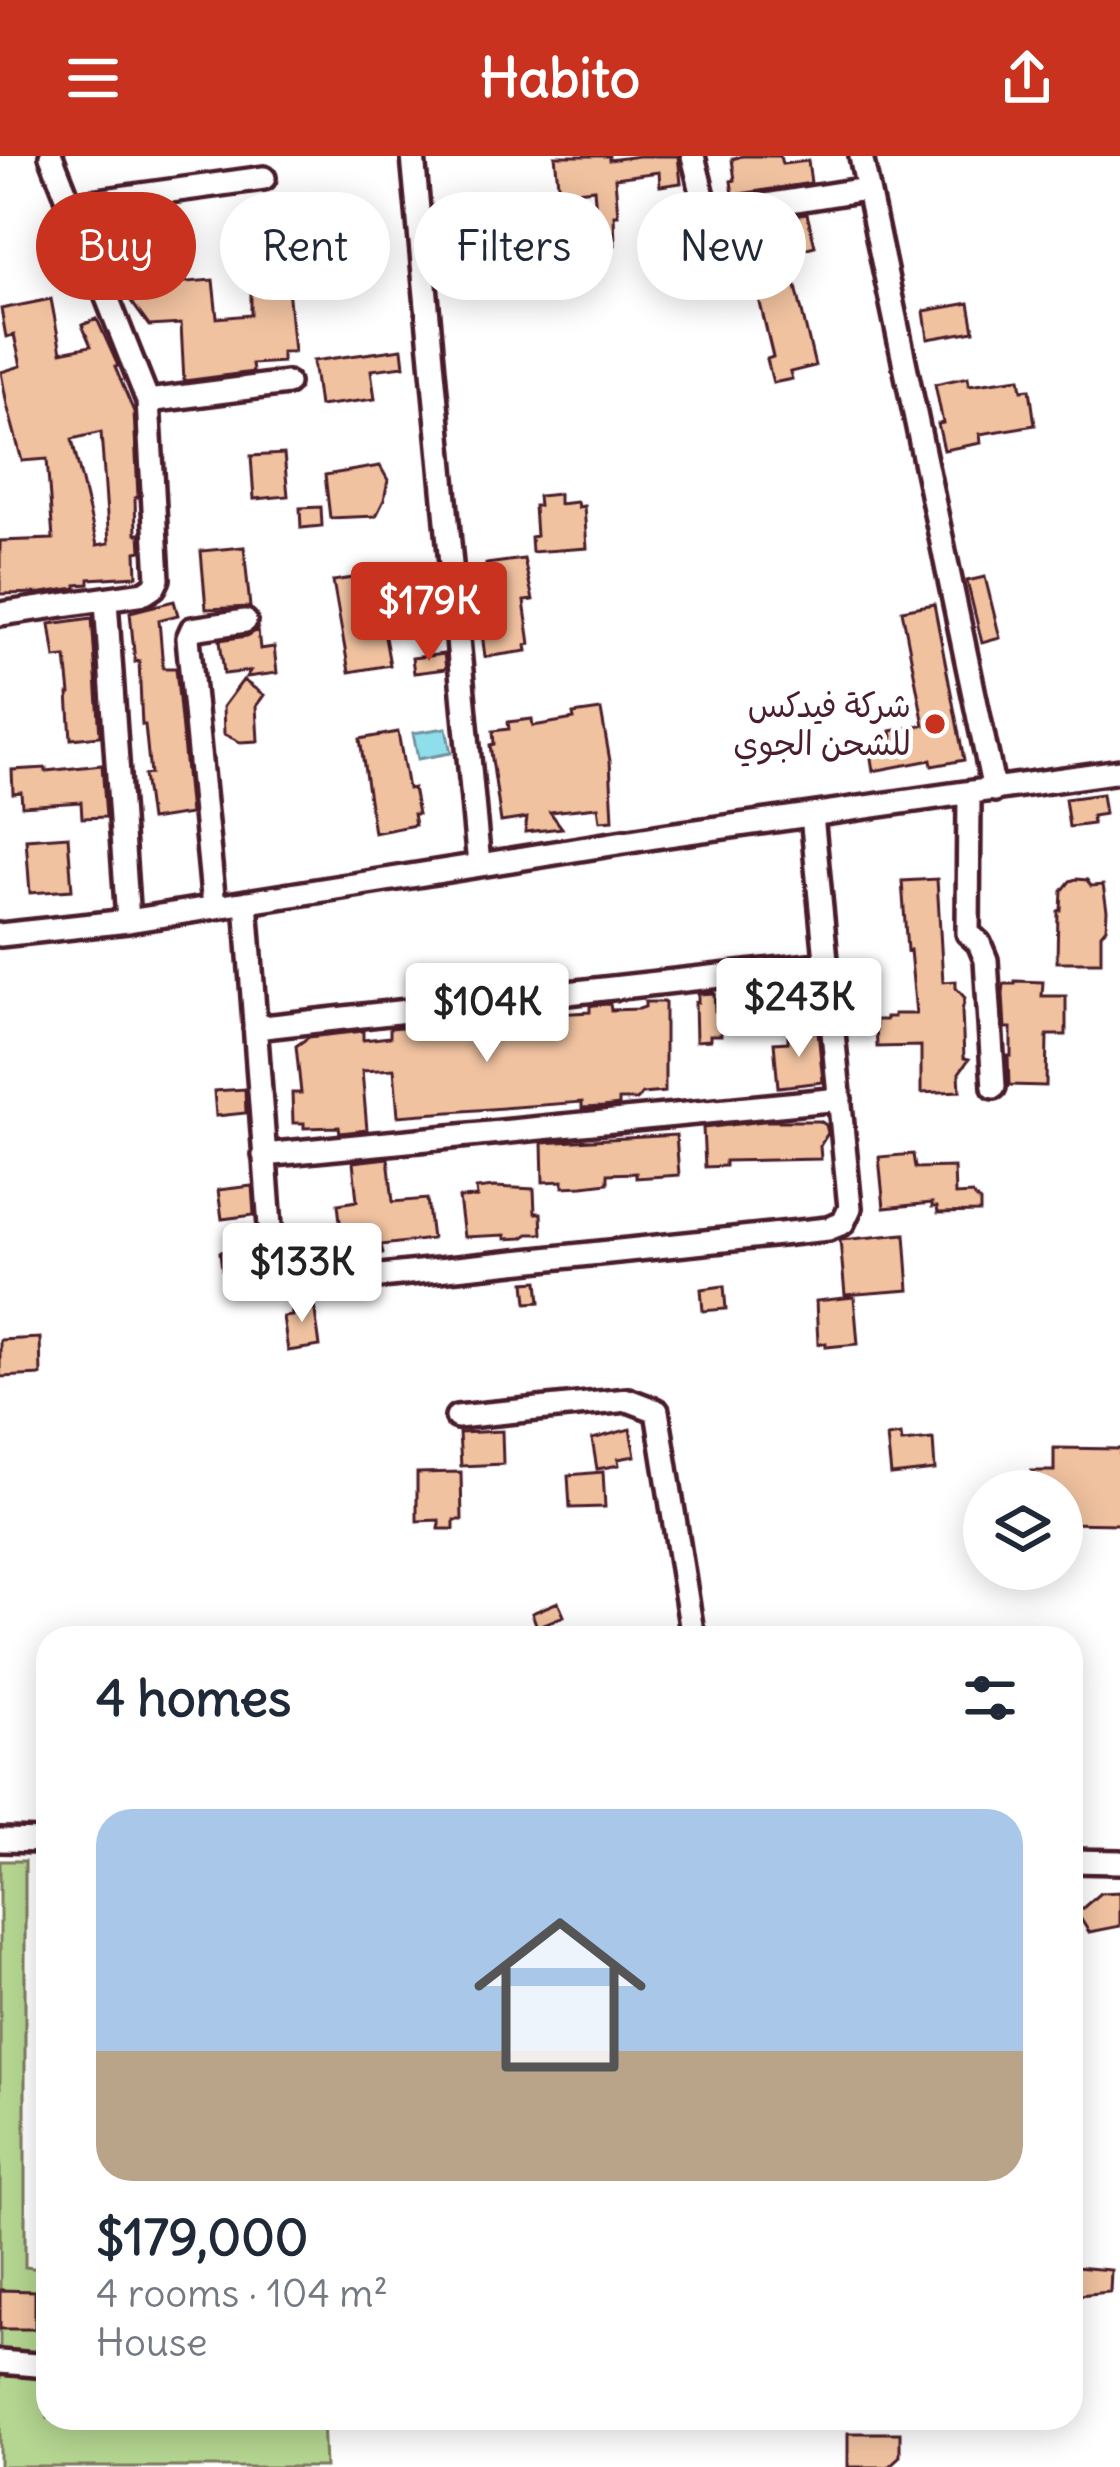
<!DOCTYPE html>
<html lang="en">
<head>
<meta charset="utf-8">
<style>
  body { margin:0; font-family:Delius,"Playpen Sans Arabic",sans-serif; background:#f2f2f3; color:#1f2937; height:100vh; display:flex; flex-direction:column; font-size:45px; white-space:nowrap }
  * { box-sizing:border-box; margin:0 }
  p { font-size:39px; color:#747a83 }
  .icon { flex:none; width:66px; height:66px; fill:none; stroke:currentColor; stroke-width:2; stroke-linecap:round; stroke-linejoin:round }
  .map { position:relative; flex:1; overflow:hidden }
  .details { position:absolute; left:36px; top:1470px; width:1047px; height:804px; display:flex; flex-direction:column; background:#fff; border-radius:36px; box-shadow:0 6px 30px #0003 }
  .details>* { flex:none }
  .hud { position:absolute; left:36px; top:36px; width:1050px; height:108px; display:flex; gap:24px }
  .fabs { position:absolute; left:963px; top:1314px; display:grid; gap:24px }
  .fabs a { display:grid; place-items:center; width:120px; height:120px; border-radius:50%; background:#fff; box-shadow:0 6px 30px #0003; font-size:60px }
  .price { position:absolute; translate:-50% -102px; padding:0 27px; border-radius:12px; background:#fff; color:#222; font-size:39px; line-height:78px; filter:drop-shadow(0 3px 6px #0008) }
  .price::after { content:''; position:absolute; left:50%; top:72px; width:36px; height:27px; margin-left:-18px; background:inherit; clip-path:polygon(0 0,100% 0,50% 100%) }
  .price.active { background:#c8321e; color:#fff }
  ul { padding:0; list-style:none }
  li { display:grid; align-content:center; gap:24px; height:636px; padding:0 60px }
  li+li { border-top:3px solid #e0e1e3 }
  li span { display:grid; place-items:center; height:372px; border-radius:36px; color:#555 }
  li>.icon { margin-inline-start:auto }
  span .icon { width:216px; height:216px; fill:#fffc; stroke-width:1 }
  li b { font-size:51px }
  h2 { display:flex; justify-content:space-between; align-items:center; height:144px; padding:0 60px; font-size:51px }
  .tag { padding:0 42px; border-radius:54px; background:#fff; box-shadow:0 6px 30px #0003; font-size:42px; line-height:108px }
  .tag.active { background:#c8321e; color:#fff }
  header { display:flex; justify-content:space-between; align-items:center; height:156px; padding:0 60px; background:#c8321e; color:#fff; font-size:54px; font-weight:800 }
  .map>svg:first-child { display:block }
</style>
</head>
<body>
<header><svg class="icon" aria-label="menu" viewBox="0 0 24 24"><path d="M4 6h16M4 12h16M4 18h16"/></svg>Habito<svg class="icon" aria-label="share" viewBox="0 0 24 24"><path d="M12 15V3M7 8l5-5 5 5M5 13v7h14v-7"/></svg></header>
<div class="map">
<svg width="1120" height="2311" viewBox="0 0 1120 2311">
  <rect width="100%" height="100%" fill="#fff"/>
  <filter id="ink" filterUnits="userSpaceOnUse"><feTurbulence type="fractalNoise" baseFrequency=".00833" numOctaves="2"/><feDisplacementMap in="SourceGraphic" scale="24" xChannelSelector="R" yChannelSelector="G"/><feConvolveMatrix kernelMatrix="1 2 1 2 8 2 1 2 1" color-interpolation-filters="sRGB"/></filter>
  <g filter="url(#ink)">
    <path fill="#b4d691" stroke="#7f7a5e" stroke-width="3" d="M0,1705H25V2111L48,2114V2262H323L325,2311H0Z"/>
    <path fill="#8edeeb" stroke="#73929e" stroke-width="3" d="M446,572L451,597L418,603L413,577Z"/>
    <path fill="#f0c2a0" stroke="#4a1f2b" stroke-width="3" fill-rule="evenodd" d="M555,0H609V4L639,0H678L681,27L660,30L659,16L615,22L618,59H614L615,89L599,91L594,33L559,37Z
      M742,0H780L782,8L808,5L811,27L733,39L731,25L735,24L732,3Z
      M807,58L815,90L788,97L815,210L790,216L792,223L773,227L767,203L773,201L741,68Z
      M174,123V127L213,124L217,162L251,159V132L288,131L294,196H282V206L252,208L253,216L184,225L181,168L149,170L130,144L128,128Z
      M51,143L61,196L91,190L82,169L97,163L118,210L115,211L134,256L138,341L135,342L136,378H140L141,395L136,396L137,420L89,423V428L76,429V432L42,437L0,438V385L53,383L47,303L22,305L7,249L1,216L21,210L14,179L6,181L1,153ZM101,276L109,387L97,389L72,283Z
      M969,147L974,175L928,183L924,155Z
      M402,193L404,210L371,214L375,243L319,250L313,205Z
      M968,221L969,229L1020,222L1022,234L1030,233L1035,269L980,278L981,287L944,294L938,268L943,267L935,228Z
      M284,298L288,340L254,343L251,300Z
      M380,310L388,324L384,344L376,360L330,362L325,319Z
      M559,338V348L577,346L578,351L584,350L587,392L532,396L531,381L536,380L534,350H539L538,340Z
      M321,351L322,370L301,372L300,352Z
      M244,391L250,451L206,453L201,395Z
      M524,403L533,444L524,445L530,488L526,489L527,495L485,501L480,462L491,461L492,454L486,408Z
      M379,418L384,458L381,459L390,509L349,516L333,425Z
      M985,421L1000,482L982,487L967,425Z
      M174,445L178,459L159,464L163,512H176L190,658L150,664L144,619L150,618L145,569H142L139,505L135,506L130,456Z
      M934,448L964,604L932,610L931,604L873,615L870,596L894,592L891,575L924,569L902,454Z
      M92,462L100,580L71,583L68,538H70L66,501L55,502L50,468Z
      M258,474L260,493L274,491L277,517L246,521L250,515L224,518L220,484L247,480Z
      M444,498L446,513L414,517L412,502Z
      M243,524L264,539L256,550L258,585L240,586L224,578L223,551Z
      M601,554L610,605L613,664L600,665L598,651L550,656L562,672L525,676L527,662L501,666L490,589L494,588L493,575L509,573L508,566L532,563L533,570L574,563L573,558Z
      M398,576L408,633L413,632L418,658H413L415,669L374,677L360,583Z
      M102,609L106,661L82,662L81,646L22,650L21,636L13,637L12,614L46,612V615Z
      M1102,638L1105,658L1092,660L1093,668L1069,671L1065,643Z
      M68,680L72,734L30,737L26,683Z
      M937,723L943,826L956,825V832L965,842L962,855L964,902L969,903L959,917L960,935L921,937V890L877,891L876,864H886V861H894V858H916L910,794L907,795L902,725Z
      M1076,723L1087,724L1091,730L1103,729L1107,754L1106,772L1101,778V806H1057L1058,755L1061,754L1062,735L1070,725Z
      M1015,825L1043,826L1042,840H1066V879H1047L1046,930L1009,929L1008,900H1011V872H1005L1003,838L1004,828H1015Z
      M714,837L715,855H721V879H710V884L696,885L695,846H698V838Z
      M645,846H665V936L642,938L637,944H619V949L603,951L582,952V946L398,960L394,913L379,914L362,915L367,974L340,977L339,971L304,972V967H293L292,937H301L296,890L309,881L363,875V884L390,881V872L486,864V861L530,856H537V859L590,856V850L594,849L610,848L611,854L639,853L645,851Z
      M818,875L823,926L778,931L774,887L788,886V878Z
      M245,933L246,957L216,960L214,935Z
      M764,965H820L826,969L828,977L820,990L821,1003L725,1005V1010L705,1011L703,972Z
      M676,979L679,1019L636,1022V1017L608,1018V1027L583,1030L563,1031V1025L543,1026L542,987Z
      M913,998L915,1012L954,1011L955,1039L972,1038L980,1046V1056L938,1057L937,1051H932V1047L884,1052L879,1001Z
      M388,1002L393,1046L427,1043L432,1083L381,1089L383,1097L344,1101L338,1048L357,1045L353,1006Z
      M252,1030L254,1059L222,1063L218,1034Z
      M494,1031L534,1033L535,1057H541L542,1078H528L522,1082L505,1083V1079L464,1081L459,1042L477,1041L476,1033Z
      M905,1078L909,1134L845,1139L840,1084Z
      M239,1094L241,1111L222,1113L220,1096Z
      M538,1125L540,1146L527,1147L525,1126Z
      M724,1130L726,1153L703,1155L701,1133Z
      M854,1141L858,1188L826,1191V1187L818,1188L816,1145Z
      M313,1142L320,1190L288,1195L283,1161L292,1160L290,1143Z
      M40,1182L41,1219L0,1221V1184Z
      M630,1273L635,1300L618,1303L619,1309L597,1313L592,1283Z
      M502,1275L503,1308L461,1310L459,1277Z
      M901,1279L902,1286L933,1283L935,1314L891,1319L887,1281Z
      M1054,1292L1120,1293V1368L1062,1367V1335H1031V1315H1054Z
      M461,1316L462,1364H454V1373H439V1364L417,1365V1317Z
      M603,1316L605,1351L570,1352L568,1319Z
      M558,1446L564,1460L537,1471L532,1457Z
      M1120,1736V1770L1089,1776L1077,1757L1100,1737Z
      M1075,2111L1111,2114L1110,2136L1078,2139Z
      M0,2134L35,2135V2173H0Z
      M848,2277H900V2300L888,2311H848Z"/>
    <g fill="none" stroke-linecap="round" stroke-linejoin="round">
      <defs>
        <path id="minor" d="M413,0L479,709
          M693,0L706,52L716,57L866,33
          M861,0L994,634
          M69,49L264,22
          M148,245L287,227
          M106,445L128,765
          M0,458L145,437L154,431L158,423L148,245L51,0
          M969,639L968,777L979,787L986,804L994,931
          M246,746L273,1111L280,1124L295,1129L828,1073L843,1067L850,1052L812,659
          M214,750L188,482L192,473L245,465
          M0,779L128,765L668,679L1120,615
          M255,872L827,808
          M264,999L840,943
          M457,1261L628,1244L657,1255L693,1482
          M0,1684L48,1685
          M1071,1705L1120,1706
          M0,2206L48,2210"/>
      </defs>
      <use href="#minor" stroke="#4a1f2b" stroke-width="30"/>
      <use href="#minor" stroke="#fff" stroke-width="21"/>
    </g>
  </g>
  <circle fill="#c8321e" stroke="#fff" stroke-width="4.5" cx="935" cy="568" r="12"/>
  <g text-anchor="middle" stroke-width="9" stroke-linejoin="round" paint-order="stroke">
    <g font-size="33" fill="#4a1f2b" stroke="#fff" text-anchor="end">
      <text x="911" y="561">شركة فيدكس<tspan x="911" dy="38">للشحن الجوي</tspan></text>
    </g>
  </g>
</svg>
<div class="fabs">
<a><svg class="icon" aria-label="layers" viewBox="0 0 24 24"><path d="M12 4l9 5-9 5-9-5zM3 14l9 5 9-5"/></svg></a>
</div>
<b class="price active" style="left:429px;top:508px">$179K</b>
<b class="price" style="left:799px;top:904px">$243K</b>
<b class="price" style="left:487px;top:909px">$104K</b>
<b class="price" style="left:302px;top:1169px">$133K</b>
<div class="hud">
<a class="tag active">Buy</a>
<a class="tag">Rent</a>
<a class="tag">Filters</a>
<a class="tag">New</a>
</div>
<section class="details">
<h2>4 homes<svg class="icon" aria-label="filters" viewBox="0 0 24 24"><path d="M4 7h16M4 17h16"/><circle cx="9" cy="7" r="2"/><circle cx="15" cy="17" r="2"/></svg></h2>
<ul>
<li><span style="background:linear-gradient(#a9c7e8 65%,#b9a48a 0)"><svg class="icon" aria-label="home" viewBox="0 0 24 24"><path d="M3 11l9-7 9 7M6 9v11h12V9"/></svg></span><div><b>$179,000</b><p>4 rooms · 104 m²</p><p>House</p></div></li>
</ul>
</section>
</div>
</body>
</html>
